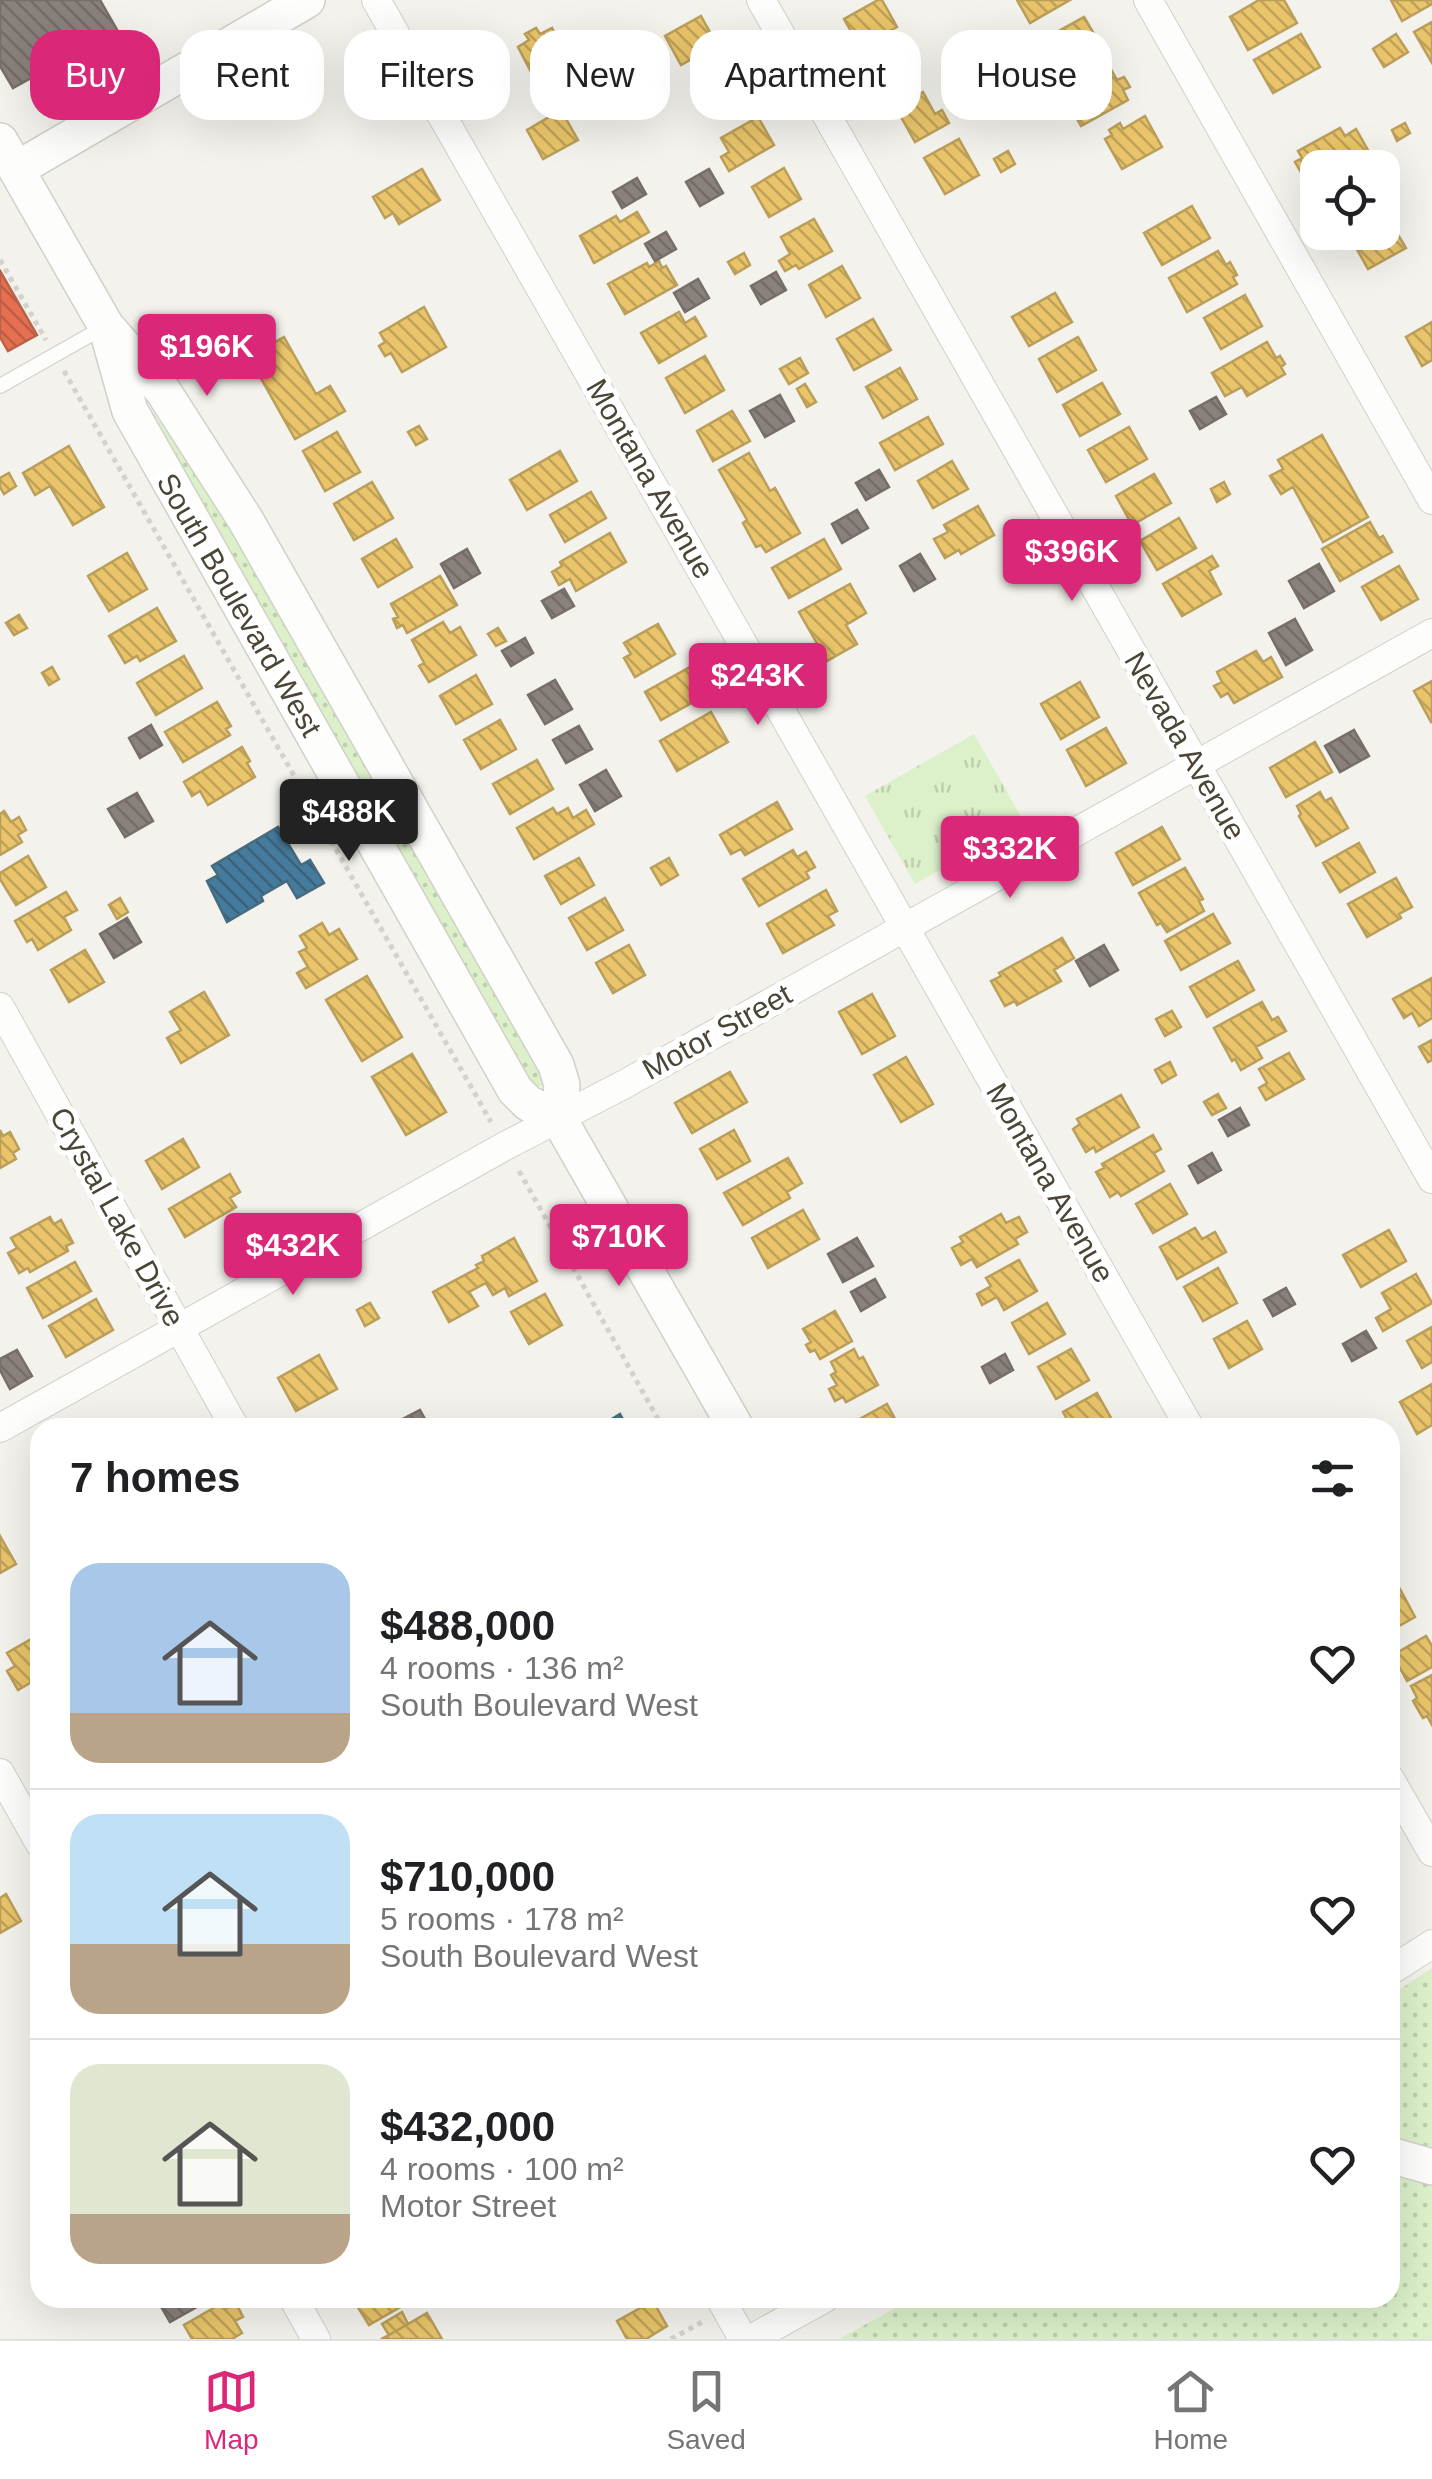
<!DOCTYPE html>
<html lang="en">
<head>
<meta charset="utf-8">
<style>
  body { margin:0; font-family:Helvetica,sans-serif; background:#f6f6f6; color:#202124; height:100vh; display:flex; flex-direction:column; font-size:38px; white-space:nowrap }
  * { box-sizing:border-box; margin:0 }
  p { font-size:32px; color:#757577 }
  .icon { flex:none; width:55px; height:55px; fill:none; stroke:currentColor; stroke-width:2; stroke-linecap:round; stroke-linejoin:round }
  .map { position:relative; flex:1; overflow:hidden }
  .side { position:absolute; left:30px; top:1418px; width:1370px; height:890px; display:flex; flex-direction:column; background:#fff; border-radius:30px; box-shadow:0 10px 40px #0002 }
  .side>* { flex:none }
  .banner { position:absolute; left:30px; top:30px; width:1372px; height:90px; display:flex; gap:20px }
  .buttons { position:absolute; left:1300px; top:150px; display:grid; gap:20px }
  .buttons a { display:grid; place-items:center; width:100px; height:100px; border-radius:20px; background:#fff; box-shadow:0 10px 40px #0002; font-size:50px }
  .price { position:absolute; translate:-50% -85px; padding:0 22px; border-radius:10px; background:#db2777; color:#fff; font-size:32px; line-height:65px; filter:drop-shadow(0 2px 5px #0008) }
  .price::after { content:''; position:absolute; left:50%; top:60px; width:30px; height:22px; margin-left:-15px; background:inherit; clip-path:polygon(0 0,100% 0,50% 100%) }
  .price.active { background:#222; color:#fff }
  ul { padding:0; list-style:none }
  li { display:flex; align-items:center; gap:30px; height:250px; padding:0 40px }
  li+li { border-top:2px solid #e0e0e0 }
  li span { display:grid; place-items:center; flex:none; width:280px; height:200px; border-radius:30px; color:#555 }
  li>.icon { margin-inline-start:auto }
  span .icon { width:120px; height:120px; fill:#fffc; stroke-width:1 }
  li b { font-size:42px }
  h2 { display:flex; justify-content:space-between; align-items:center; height:120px; padding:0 40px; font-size:42px }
  .tag { padding:0 35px; border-radius:30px; background:#fff; box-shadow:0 10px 40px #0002; font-size:35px; line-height:90px }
  .tag.active { background:#db2777; color:#fff }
  .tabs { display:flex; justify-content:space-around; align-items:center; height:140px; border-top:2px solid #e0e0e0; background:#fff; font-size:28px; color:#757577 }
  .tabs a { display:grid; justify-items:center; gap:5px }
  .tabs .active { color:#db2777 }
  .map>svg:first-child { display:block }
</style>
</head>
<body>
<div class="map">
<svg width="1432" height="2339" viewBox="0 0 1432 2339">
  <defs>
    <pattern id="grass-dots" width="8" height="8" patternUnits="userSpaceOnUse" patternTransform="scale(2.5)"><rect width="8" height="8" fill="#dcf0ca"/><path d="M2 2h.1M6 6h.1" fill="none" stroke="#becfae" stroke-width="1.8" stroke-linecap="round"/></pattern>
    <pattern id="park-tufts" width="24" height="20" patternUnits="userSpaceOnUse" patternTransform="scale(2.5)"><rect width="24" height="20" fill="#dcf0ca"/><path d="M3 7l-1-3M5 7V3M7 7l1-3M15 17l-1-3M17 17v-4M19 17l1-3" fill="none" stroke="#becfae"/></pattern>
    <pattern id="homes-back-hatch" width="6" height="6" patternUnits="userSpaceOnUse" patternTransform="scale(2.5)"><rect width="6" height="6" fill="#e9c46a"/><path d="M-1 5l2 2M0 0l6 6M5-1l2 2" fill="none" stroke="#bfa158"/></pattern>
    <pattern id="shops-back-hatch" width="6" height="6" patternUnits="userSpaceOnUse" patternTransform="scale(2.5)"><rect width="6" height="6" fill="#e76f51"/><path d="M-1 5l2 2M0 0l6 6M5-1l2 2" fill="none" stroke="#bd5d44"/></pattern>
    <pattern id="public-back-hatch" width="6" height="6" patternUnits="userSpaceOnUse" patternTransform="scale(2.5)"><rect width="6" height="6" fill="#457b9d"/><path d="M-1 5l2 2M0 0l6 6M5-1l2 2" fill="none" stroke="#39627a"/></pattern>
    <pattern id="industry-back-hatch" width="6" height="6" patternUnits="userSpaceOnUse" patternTransform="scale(2.5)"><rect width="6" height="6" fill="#8a817c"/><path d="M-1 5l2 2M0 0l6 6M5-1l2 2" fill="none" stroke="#736b66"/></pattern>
  </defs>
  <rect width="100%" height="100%" fill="#f3f2ec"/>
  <path fill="url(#grass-dots)" d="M145,402L229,517L543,1063L546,1083L534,1089Z
    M1432,1968V2339H839L914,2298H1390V1996Z"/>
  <path fill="url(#park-tufts)" d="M974,734L1024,822L915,884L865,796Z"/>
  <path fill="url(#homes-back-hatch)" stroke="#ba9e5a" stroke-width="2.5" d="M878,0H882L897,27L860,47L844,19Z
    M1017,0H1070L1030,23Z
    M1259,0H1284L1297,23L1248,50L1230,17Z
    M1391,0H1432V4L1402,21Z
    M701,16L717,45L681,65L665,36Z
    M1084,17L1103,49L1059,73L1041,41Z
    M1432,22V63L1414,32Z
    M536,28L540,34L552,28L566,52L531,72L518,47L529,40L525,34Z
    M1301,34L1320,67L1273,93L1254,60Z
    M1396,34L1408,52L1384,67L1373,49Z
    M730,67L746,95L711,115L696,86Z
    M1110,68L1117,80L1124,77L1130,87L1123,90L1128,100L1081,126L1063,94Z
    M923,92L935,114L942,110L949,123L915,142L896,108Z
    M561,110L578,140L543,159L527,130Z
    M1145,116L1162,147L1122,169L1105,139L1112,135L1109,130L1120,123L1123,129Z
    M758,117L774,145L729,171L721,157L729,152L721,138Z
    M1405,123L1410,133L1397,141L1392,130Z
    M1340,128L1345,136L1356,129L1369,152L1340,168H1318V180L1315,182L1312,177L1306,181L1295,162L1302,158L1298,151Z
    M959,139L979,175L945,194L924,158Z
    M1008,151L1015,164L1001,172L994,159Z
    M784,168L801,199L769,217L752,187Z
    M422,169L440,200L399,224L393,213L385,218L373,197Z
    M1192,206L1210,238L1162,265L1144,233Z
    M637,212L649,232L594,263L580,236L616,216L620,222Z
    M1388,218L1406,248L1368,269L1351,239L1363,232H1382V221Z
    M814,219L832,251L799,269L796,265L785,271L779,261L790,254L781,237Z
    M1218,251L1226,265L1230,262L1237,275L1233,277L1237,284L1187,312L1169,278Z
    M744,253L750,265L735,274L728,262Z
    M659,261L662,268L666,266L677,285L625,314L608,284L647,263L649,267Z
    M842,266L860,298L826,317L809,285Z
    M1055,293L1072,322L1029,346L1012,317Z
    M1245,295L1262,326L1221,349L1204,318Z
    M424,307L446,347L402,372L391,353L385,356L379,346L385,342L380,333Z
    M679,312L685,323L695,317L706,336L659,363L641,333Z
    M873,319L891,350L854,370L837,339Z
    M1432,322V360L1422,366L1406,337Z
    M284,337L316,394L330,386L345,411L295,439L249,357Z
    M1078,337L1096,370L1057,392L1039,359Z
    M1267,342L1276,358L1280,356L1285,364L1281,367L1285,374L1247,396L1242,387L1225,396L1212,373Z
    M705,356L724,390L685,413L666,378Z
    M800,358L808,373L789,384L780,369Z
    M900,368L917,399L883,418L866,387Z
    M1102,383L1120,414L1080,436L1063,405Z
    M805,384L816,402L807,407L797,389Z
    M732,411L750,441L713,461L697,431Z
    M928,417L943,444L895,470L880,443Z
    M419,426L427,439L416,445L408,432Z
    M1129,427L1147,459L1106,482L1088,450Z
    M337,432L360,472L325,491L303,451Z
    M1322,435L1368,517L1323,542L1293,487L1281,494L1270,476L1283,469L1278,460Z
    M69,446L104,507L73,525L50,486L35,495L23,473Z
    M560,451L577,481L527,510L510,480Z
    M749,453L770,491L775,488L800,533L766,552L761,545L756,547L743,523L747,520L719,470Z
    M952,461L968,489L933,508L918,481Z
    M9,473L16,486L4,494L0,487V478Z
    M1154,474L1171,503L1132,525L1116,496Z
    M372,482L393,518L354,540L334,504Z
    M1224,482L1230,494L1217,502L1211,489Z
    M591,492L606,518L565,542L550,515Z
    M978,506L994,535L961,554L959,550L945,558L934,539L948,532L944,525Z
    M1179,518L1196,548L1157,570L1140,541Z
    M1370,522L1379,538L1383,536L1392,552L1340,581L1322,549Z
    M610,533L626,562L576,591L570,579L559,585L552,572L562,566L560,562Z
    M396,539L412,567L378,587L362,559Z
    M824,539L841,569L789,598L772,568Z
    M127,553L147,589L109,611L88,576Z
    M1212,556L1218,566L1209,571L1221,594L1182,616L1163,584Z
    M1399,566L1418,599L1381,620L1362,587Z
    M440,576L457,605L407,633L403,625L397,628L393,619L398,617L391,604Z
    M850,584L866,613L846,625L857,644L827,661L799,612Z
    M157,608L176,641L140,661L137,656L125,663L109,636Z
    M19,615L27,628L14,635L6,623Z
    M443,622L450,633L460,627L476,655L429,682L419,666L424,663L412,640Z
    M658,624L675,654L635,677L624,658L631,654L624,643Z
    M498,628L506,641L496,646L488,634Z
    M1256,651L1263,662L1271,657L1282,677L1234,703L1228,693L1221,697L1214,686L1222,682L1217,672Z
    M184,656L202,688L156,715L137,683Z
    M52,667L59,679L49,685L42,673Z
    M690,667L706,695L661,720L645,692Z
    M476,675L492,704L456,724L440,696Z
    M1432,681V721L1431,722L1414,691Z
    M1080,682L1099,717L1061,739L1041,704Z
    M217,702L231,726L226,729L230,735L183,762L165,732Z
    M711,712L728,742L677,771L660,741Z
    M500,720L516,749L481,769L464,740Z
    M1106,728L1126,763L1086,786L1067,750Z
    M1315,742L1332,772L1286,797L1270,768Z
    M242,747L250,761L247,763L255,777L208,805L200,791L192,796L184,782Z
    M537,760L553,789L510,814L493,784Z
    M1320,792L1325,801L1331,798L1348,828L1316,846L1299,816L1301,814L1297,806Z
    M777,802L792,829L745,855L741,849L731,854L720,835Z
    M553,808L557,814L568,808L573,818L586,810L594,824L534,859L517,828Z
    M4,811L11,822L19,817L26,830L18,835L22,842L0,855V814Z
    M1162,827L1180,859L1133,885L1116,853Z
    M1359,843L1375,872L1340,892L1323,863Z
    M793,850L797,857L806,852L815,867L806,872L809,878L759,906L743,879Z
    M28,856L46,887L16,905L0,879V873Z
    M579,858L594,885L561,904L545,876Z
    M669,858L678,875L661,885L651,868Z
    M1185,868L1203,899L1199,901L1204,911L1167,932L1161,923L1157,925L1139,893Z
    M1396,878L1412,907L1399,914L1401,918L1367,937L1348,904Z
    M826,890L837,911L828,916L834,925L783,953L767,924Z
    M66,892L77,910L64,917L71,930L38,950L32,939L27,942L15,921Z
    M120,898L128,912L117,919L109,905Z
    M605,898L623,930L587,950L569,918Z
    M1213,914L1230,943L1181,970L1165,941Z
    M322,923L329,935L339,929L357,959L306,988L297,973L308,967L299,952L307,948L300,936Z
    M1062,938L1074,958L1054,970L1061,981L1017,1005L1015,1001L1005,1006L991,981L1001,976L999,973Z
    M629,945L645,975L613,993L596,963Z
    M85,950L104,982L69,1002L51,970Z
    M1238,961L1254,990L1207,1017L1190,987Z
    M367,976L402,1037L362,1061L326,1000Z
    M1432,978V1018L1419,1026L1412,1013L1404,1018L1393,999Z
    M204,992L229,1035L181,1063L167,1038L181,1030L170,1012Z
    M872,994L895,1036L862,1054L839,1012Z
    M1262,1002L1272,1020L1278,1017L1286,1031L1256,1047L1262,1058L1241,1070L1235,1059L1232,1061L1214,1028Z
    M1172,1011L1181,1027L1165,1036L1156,1019Z
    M1432,1040V1060L1428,1062L1419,1047Z
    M1289,1053L1304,1079L1266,1100L1259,1088L1267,1083L1259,1069Z
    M412,1054L446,1112L406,1135L372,1077Z
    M906,1057L933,1104L901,1122L874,1075Z
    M1170,1062L1176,1075L1162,1083L1155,1070Z
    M730,1072L747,1102L692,1133L675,1103Z
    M1218,1094L1226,1108L1212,1115L1204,1102Z
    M1121,1095L1139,1127L1096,1152L1094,1147L1086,1152L1073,1129L1080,1124L1077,1119Z
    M0,1130L3,1136L10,1132L19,1149L13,1153L16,1159L0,1168Z
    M734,1130L750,1161L717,1179L700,1149Z
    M1153,1135L1161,1149L1154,1153L1164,1171L1121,1196L1118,1192L1110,1197L1096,1172L1104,1168L1102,1164Z
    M183,1139L199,1167L162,1189L146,1161Z
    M788,1158L802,1183L787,1192L790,1198L743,1225L724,1193Z
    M230,1174L240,1192L230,1198L236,1207L185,1237L169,1209Z
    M1170,1184L1187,1214L1153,1233L1136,1204Z
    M803,1210L819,1239L768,1268L752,1238Z
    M1001,1214L1006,1223L1019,1217L1027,1232L1015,1239L1018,1244L977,1267L972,1259L961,1265L952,1248L963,1242L960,1237Z
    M50,1217L54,1224L61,1220L73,1243L66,1246L68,1251L30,1272L28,1268L19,1273L8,1253L17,1248L11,1238Z
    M1195,1228L1202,1239L1215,1232L1226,1252L1177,1279L1160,1247Z
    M1389,1230L1406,1261L1361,1287L1343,1255Z
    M514,1238L537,1281L509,1296L505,1288L493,1295L486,1283L469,1292L478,1306L449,1322L433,1292L478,1268L476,1265L484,1261L482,1256Z
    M1019,1260L1037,1291L1004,1310L997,1297L982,1305L977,1294L991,1286L986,1278Z
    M75,1262L91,1291L43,1318L27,1288Z
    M1218,1268L1237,1303L1203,1321L1184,1287Z
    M1416,1274L1432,1303L1383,1331L1376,1318L1391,1309L1382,1293Z
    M545,1294L562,1325L529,1344L511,1312Z
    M96,1299L113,1330L66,1357L49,1326Z
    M370,1303L379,1318L365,1326L357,1310Z
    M1047,1303L1065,1334L1029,1354L1012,1323Z
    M835,1311L852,1341L820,1359L815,1350L810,1352L806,1345L811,1342L803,1329Z
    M1247,1321L1262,1349L1229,1368L1214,1339Z
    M1432,1327V1362L1422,1368L1407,1341Z
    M854,1349L859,1359L863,1357L878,1385L846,1402L843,1397L835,1401L829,1389L837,1385L831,1375L836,1372L831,1362Z
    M1071,1349L1089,1380L1056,1399L1038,1367Z
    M319,1355L337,1389L296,1411L278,1378Z
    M1432,1384V1425L1417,1434L1400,1402Z
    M1097,1393L1115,1425L1110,1428H1072L1063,1412Z
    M887,1404L900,1428H859L856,1421Z
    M0,1536L16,1564L0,1573Z
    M1400,1589L1415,1617L1390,1631V1595Z
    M40,1634V1677L18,1690L7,1671L15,1666L7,1653Z
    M1426,1636L1432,1646V1667L1407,1681L1393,1655Z
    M1432,1675V1725L1427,1716L1423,1718L1413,1701L1417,1698L1411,1686Z
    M6,1894L21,1921L0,1933V1898Z
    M352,2298H416L369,2325Z
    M653,2301L667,2326L646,2339H627L617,2321Z
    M224,2302L227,2308L236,2303L243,2317L235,2321L242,2333L232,2339H192L184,2325Z
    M402,2312L408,2324L389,2335L382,2324Z
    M427,2313L442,2339H381L389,2335Z"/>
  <path fill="url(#shops-back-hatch)" stroke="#b86249" stroke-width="2.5" d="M0,271L37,335L8,351L0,337Z"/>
  <path fill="url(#public-back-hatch)" stroke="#476b7e" stroke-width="2.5" d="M278,827L301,865L310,860L324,883L297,898L287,881L261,896L263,901L227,922L207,881L218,875L212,866Z
    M620,1414L628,1428H597Z"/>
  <path fill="url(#industry-back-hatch)" stroke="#776f67" stroke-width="2.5" d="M0,0H100L131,54L83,82L69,57L13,88L0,66Z
    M650,65L664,91L641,103L627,78Z
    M709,169L723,193L700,206L686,182Z
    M637,178L646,194L622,208L613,192Z
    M666,232L676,249L655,261L645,244Z
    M776,272L786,290L761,304L751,286Z
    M698,279L709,298L685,312L674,293Z
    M780,395L794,421L765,437L750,411Z
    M1216,397L1226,414L1200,429L1190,411Z
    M879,470L889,487L866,500L856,483Z
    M857,510L868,528L842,543L832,524Z
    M467,549L480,573L454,588L441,564Z
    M920,554L935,579L914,591L900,566Z
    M1319,564L1334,591L1304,608L1289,581Z
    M564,589L574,606L552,618L542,601Z
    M1295,619L1312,650L1286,665L1269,633Z
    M525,638L533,653L511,666L502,651Z
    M555,680L572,709L545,724L528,695Z
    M151,725L162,745L140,758L129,738Z
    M579,726L592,749L566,763L553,740Z
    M1354,730L1369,756L1340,772L1325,746Z
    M606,770L621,796L595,811L580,785Z
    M137,793L153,821L125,837L108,809Z
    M127,918L141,942L114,958L100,934Z
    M1104,945L1118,970L1090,986L1076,961Z
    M1240,1108L1249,1125L1228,1136L1219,1120Z
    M1212,1153L1221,1170L1198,1183L1189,1166Z
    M857,1238L873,1266L843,1282L828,1254Z
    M875,1279L885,1297L861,1311L851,1292Z
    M1286,1288L1295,1304L1273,1316L1264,1300Z
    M1366,1331L1376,1348L1352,1361L1343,1344Z
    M17,1350L32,1376L10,1389L0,1370V1359Z
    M1005,1354L1013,1370L990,1383L982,1367Z
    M420,1410L430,1428H395L393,1424Z
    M156,2298H202L204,2303L170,2322Z"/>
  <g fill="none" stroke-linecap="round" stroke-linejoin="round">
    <defs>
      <path id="service" d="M0,386L106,326"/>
      <path id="minor" d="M376,0L1190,1428
        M761,0L1432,1179
        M1148,0L1432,500
        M0,1007L235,1428
        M0,1428L505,1146L623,1085L1432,633
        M0,1773L40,1844
        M1390,1779L1432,1852
        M1390,1971L1432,1944
        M293,2298L316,2339
        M720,2298L743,2339
        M751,2339L825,2298"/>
      <path id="tertiary" d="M0,141L106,326L163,391L245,519L556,1065L562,1085L559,1119
        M17,169L307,0
        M106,326L130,411L515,1090L528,1103L559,1119L736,1428
        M1390,2155L1432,2167"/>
    </defs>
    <use href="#service" stroke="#d1d0c9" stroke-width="16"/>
    <use href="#minor" stroke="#d1d0c9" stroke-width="30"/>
    <use href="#tertiary" stroke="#d1d0c9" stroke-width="38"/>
    <path stroke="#d3d2cb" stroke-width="5" stroke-dasharray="5 5" stroke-linecap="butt" d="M0,260L46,340
      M64,371L491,1122
      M519,1171L663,1428
      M671,2339L704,2321"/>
    <use href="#service" stroke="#fdfdfc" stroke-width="14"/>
    <use href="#minor" stroke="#fdfdfc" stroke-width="28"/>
    <use href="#tertiary" stroke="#fdfdfc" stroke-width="35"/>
  </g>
  <g text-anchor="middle" stroke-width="10" stroke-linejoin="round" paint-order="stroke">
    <g font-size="30" fill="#4b4536" stroke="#fff">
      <text transform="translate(650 479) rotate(60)" y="10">Montana Avenue</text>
      <text transform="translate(239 605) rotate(60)" y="10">South Boulevard West</text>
      <text transform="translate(1185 746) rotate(60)" y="10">Nevada Avenue</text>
      <text transform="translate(717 1032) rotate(-29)" y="10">Motor Street</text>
      <text transform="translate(1050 1183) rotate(60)" y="10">Montana Avenue</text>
      <text transform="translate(117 1217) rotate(61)" y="10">Crystal Lake Drive</text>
    </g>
  </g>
</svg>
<div class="buttons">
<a><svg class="icon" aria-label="locate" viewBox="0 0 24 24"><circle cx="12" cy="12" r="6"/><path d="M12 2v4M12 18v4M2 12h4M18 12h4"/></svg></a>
</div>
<b class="price" style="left:207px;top:399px">$196K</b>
<b class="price" style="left:1072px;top:604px">$396K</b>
<b class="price" style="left:758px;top:728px">$243K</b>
<b class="price active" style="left:349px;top:864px">$488K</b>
<b class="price" style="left:1010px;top:901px">$332K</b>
<b class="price" style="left:619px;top:1289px">$710K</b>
<b class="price" style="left:293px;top:1298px">$432K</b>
<div class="banner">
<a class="tag active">Buy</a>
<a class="tag">Rent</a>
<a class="tag">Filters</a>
<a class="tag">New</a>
<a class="tag">Apartment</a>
<a class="tag">House</a>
</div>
<section class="side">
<h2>7 homes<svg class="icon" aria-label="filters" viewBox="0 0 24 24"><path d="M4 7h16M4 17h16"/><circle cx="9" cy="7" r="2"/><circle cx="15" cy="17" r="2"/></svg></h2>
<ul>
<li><span style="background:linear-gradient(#a9c7e8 75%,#b9a48a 0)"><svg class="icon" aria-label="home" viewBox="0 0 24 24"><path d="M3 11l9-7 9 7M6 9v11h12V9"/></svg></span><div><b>$488,000</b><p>4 rooms · 136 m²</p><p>South Boulevard West</p></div><svg class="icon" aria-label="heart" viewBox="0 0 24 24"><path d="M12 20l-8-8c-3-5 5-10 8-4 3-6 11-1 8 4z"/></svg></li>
<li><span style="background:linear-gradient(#bfe0f5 65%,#b9a48a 0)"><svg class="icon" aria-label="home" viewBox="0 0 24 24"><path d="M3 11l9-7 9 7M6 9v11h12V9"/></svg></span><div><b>$710,000</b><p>5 rooms · 178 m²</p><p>South Boulevard West</p></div><svg class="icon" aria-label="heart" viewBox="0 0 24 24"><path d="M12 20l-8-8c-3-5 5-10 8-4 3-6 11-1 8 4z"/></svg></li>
<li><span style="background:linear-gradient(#dfe7d0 75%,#b9a48a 0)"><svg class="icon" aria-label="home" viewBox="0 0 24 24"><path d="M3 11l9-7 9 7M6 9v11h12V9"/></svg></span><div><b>$432,000</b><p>4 rooms · 100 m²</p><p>Motor Street</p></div><svg class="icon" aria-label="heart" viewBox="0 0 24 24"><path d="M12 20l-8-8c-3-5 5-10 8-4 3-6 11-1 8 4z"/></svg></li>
</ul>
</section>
</div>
<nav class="tabs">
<a class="active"><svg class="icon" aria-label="map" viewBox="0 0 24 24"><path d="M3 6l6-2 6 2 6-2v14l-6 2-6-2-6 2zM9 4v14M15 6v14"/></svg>Map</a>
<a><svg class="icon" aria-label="saved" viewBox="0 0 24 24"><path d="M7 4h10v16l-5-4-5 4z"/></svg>Saved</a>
<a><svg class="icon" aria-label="home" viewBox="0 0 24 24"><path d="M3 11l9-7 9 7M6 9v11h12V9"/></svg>Home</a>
</nav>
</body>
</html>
